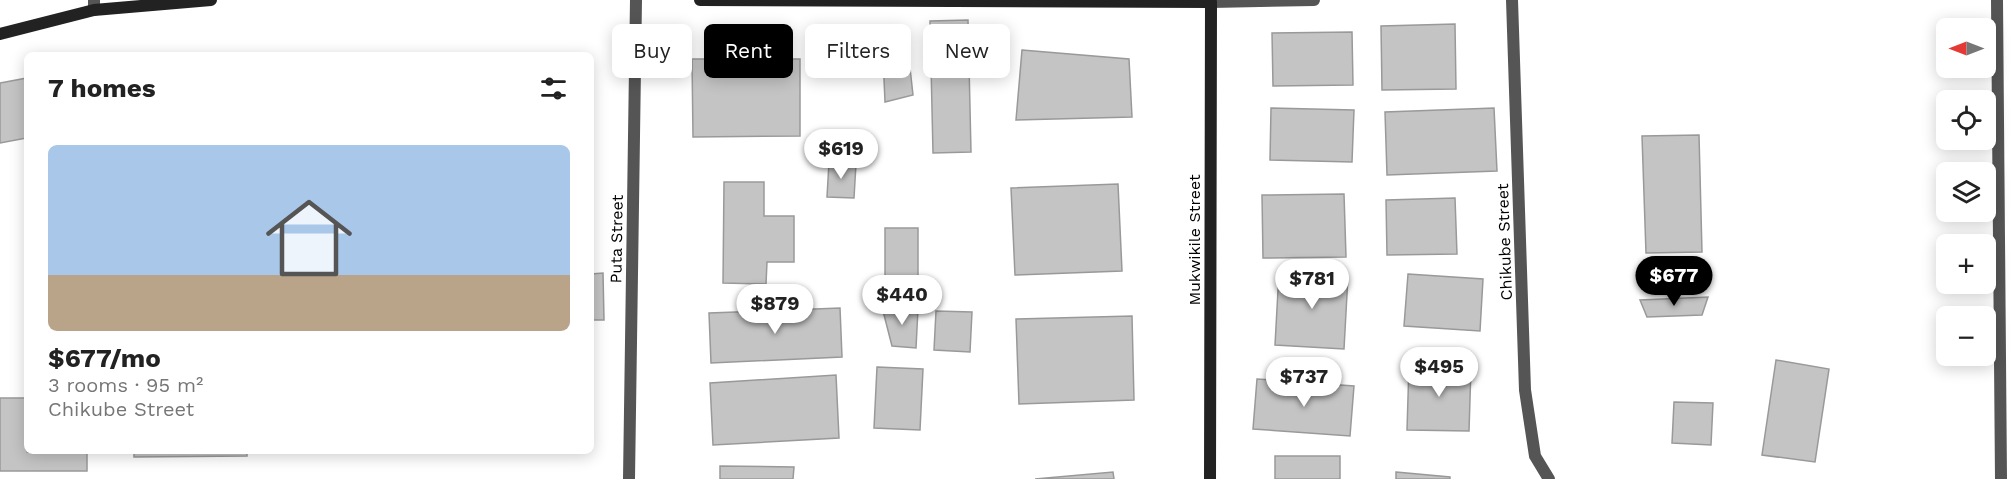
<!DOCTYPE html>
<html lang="en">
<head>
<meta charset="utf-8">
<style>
  body { margin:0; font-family:"Work Sans",sans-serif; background:#f2f2f2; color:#222; height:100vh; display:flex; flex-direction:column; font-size:22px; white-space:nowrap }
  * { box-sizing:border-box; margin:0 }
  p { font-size:20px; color:#767676 }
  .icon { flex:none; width:33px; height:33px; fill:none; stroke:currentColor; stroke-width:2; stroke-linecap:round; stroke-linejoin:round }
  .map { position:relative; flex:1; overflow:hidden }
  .panel { position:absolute; left:24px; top:52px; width:570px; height:402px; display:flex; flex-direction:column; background:#fff; border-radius:9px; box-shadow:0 3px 15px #0003 }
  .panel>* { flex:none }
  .hud { position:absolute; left:612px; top:24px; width:570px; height:54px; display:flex; gap:12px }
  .needle { width:39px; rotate:270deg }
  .buttons { position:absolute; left:1936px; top:18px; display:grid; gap:12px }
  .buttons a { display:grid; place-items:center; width:60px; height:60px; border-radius:9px; background:#fff; box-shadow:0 3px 15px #0003; font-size:30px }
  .price { position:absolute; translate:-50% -51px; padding:0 14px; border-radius:21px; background:#fff; color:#222; font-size:20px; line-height:39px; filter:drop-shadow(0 2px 3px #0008) }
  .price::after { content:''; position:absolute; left:50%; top:36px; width:18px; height:14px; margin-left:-9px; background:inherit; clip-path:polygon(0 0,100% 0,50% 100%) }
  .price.active { background:#000; color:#fff }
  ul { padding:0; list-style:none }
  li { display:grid; align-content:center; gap:12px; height:318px; padding:0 24px }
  li span { display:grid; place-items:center; height:186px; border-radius:9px; color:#555 }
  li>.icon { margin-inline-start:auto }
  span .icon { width:108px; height:108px; fill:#fffc; stroke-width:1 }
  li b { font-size:26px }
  h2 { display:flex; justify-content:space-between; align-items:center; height:72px; padding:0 24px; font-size:26px }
  .pill { padding:0 21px; border-radius:9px; background:#fff; box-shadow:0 3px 15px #0003; font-size:21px; line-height:54px }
  .pill.active { background:#000; color:#fff }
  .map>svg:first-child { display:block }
</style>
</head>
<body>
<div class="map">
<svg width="2015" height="479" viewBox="0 0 2015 479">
  <rect width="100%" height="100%" fill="#fff"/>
  <path fill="#c4c4c4" stroke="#999" stroke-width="1.5" d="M968,20L971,152L933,153L930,21Z
    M1455,24L1456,89L1382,90L1381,26Z
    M1352,32L1353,85L1273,86L1272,33Z
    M1022,50L1129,59L1132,117L1016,120Z
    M883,56L909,59L913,95L885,102Z
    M692,59H800V136L693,137Z
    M27,78V138L0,143V83Z
    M1271,108L1354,110L1352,162L1270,160Z
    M1494,108L1497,171L1387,175L1385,112Z
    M1699,135L1702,252L1646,253L1642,136Z
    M829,162L856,164L854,198L827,197Z
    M724,182H764V216H794V262H767L766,284L723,283Z
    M1118,184L1122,271L1015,275L1011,188Z
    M1344,194L1346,257L1263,258L1262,195Z
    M1455,198L1457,254L1387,255L1386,200Z
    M885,228H918V288H885Z
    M1279,272L1348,276L1344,349L1275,345Z
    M603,273L604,320H591V274Z
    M1408,274L1483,279L1480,331L1404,326Z
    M1708,297L1702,315L1647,317L1640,300Z
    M882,307L918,309L916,348L892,346Z
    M840,308L842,357L711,363L709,313Z
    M936,311L972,312L970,352L934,350Z
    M1132,316L1134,400L1019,404L1016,319Z
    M1776,360L1829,369L1815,462L1762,455Z
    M1409,365L1471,367L1469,431L1407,430Z
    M877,367L923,369L920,430L874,428Z
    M836,375L839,438L713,445L710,383Z
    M1257,379L1354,386L1350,436L1253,429Z
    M0,398H27V452H87V471H0Z
    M1674,402L1713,403L1711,445L1672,443Z
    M134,452H247V456L134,457Z
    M1275,456H1340V479H1275Z
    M720,466L794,467L793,479H720Z
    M1113,472L1114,479H1035Z
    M1396,472L1450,477V479H1396Z"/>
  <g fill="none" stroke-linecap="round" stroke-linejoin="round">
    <path stroke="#555" stroke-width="12" d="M94,0V10
      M1512,0L1525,390L1535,456L1549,479
      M1997,0L2001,479
      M1211,2L1314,0
      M629,479L636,0"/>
    <path stroke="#222" stroke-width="12" d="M700,0L1211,2L1210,479
      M0,34L94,10L211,0"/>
  </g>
  <g text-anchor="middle" stroke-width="6" stroke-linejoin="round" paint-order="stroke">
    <g font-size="16" fill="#000" stroke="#fff">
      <text transform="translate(616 239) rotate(-89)" y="6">Puta Street</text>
      <text transform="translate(1194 240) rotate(-90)" y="6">Mukwikile Street</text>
      <text transform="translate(1504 242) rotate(-92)" y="6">Chikube Street</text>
    </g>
  </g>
</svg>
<div class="buttons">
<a><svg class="needle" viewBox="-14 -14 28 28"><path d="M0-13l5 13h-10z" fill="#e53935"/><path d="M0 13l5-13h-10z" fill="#767676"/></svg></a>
<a><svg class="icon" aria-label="locate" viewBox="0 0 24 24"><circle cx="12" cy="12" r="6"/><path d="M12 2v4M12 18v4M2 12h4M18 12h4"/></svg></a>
<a><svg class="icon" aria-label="layers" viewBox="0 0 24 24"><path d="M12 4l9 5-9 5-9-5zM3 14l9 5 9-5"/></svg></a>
<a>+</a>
<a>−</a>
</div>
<b class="price" style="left:841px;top:180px">$619</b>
<b class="price active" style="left:1674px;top:307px">$677</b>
<b class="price" style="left:1312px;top:310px">$781</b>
<b class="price" style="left:902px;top:326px">$440</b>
<b class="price" style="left:775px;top:335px">$879</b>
<b class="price" style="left:1439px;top:398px">$495</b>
<b class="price" style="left:1304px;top:408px">$737</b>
<div class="hud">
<a class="pill">Buy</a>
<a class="pill active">Rent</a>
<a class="pill">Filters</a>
<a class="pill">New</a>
</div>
<section class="panel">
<h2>7 homes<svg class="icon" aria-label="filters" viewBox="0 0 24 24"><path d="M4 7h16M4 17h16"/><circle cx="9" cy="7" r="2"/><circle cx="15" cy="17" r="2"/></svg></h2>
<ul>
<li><span style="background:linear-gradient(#a9c7e8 70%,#b9a48a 0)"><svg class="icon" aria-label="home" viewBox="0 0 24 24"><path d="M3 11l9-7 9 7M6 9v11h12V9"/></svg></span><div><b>$677/mo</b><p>3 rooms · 95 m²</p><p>Chikube Street</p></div></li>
</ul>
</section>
</div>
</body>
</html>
